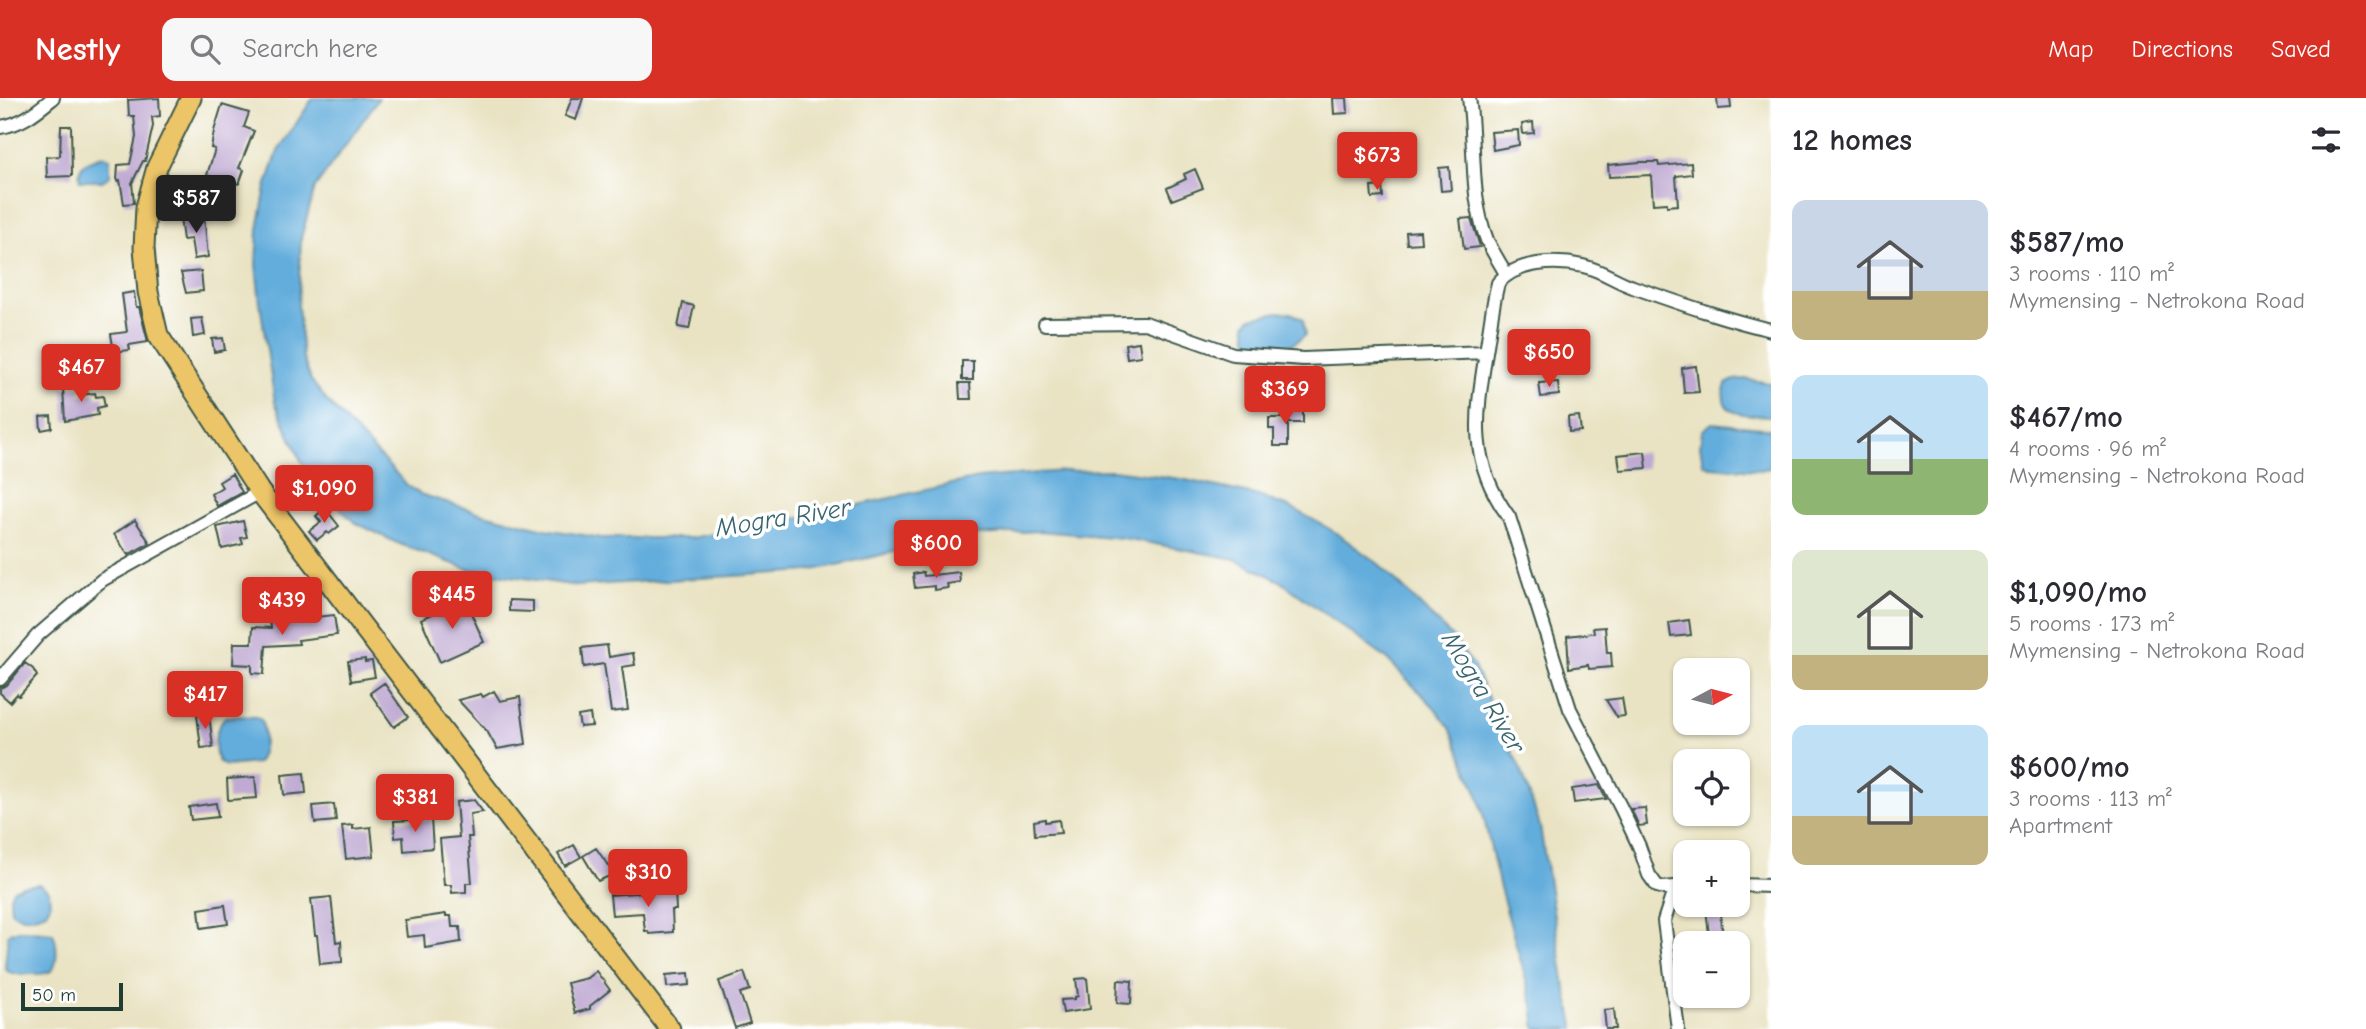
<!DOCTYPE html>
<html lang="en">
<head>
<meta charset="utf-8">
<style>
  body { margin:0; font-family:"Comic Neue",sans-serif; background:#f7f7f7; color:#2b2b33; height:100vh; display:flex; flex-direction:column; font-size:26px; white-space:nowrap }
  * { box-sizing:border-box; margin:0 }
  p { font-size:23px; color:#7c7c81 }
  .icon { flex:none; width:38px; height:38px; fill:none; stroke:currentColor; stroke-width:2; stroke-linecap:round; stroke-linejoin:round }
  .map { position:relative; flex:1; overflow:hidden }
  .panel { display:flex; flex-direction:column; background:#fff; width:595px }
  .panel>* { flex:none }
  .needle { width:46px; rotate:83deg }
  .buttons { position:absolute; left:1673px; top:560px; display:grid; gap:14px }
  .buttons a { display:grid; place-items:center; width:77px; height:77px; border-radius:14px; background:#fff; box-shadow:0 2px 5px #0004; font-size:35px }
  .scale { position:absolute; left:21px; bottom:18px; width:102px; box-sizing:border-box; padding-left:7px; border:4px solid #1f3d34; border-top:0; font-size:19px; line-height:24px; white-space:nowrap; color:#1f3d34; -webkit-text-stroke:5px #fff; paint-order:stroke }
  .price { position:absolute; translate:-50% -60px; padding:0 16px; border-radius:7px; background:#d93025; color:#fff; font-size:23px; line-height:46px; filter:drop-shadow(0 2px 4px #0008) }
  .price::after { content:''; position:absolute; left:50%; top:42px; width:21px; height:16px; margin-left:-10px; background:inherit; clip-path:polygon(0 0,100% 0,50% 100%) }
  .price.on { background:#222; color:#fff }
  ul { padding:0; list-style:none }
  li { display:flex; align-items:center; gap:21px; height:175px; padding:0 21px }
  li span { display:grid; place-items:center; flex:none; width:196px; height:140px; border-radius:14px; color:#555 }
  li>.icon { margin-inline-start:auto }
  span .icon { width:84px; height:84px; fill:#fffc; stroke-width:1 }
  li b { font-size:30px }
  h2 { display:flex; justify-content:space-between; align-items:center; height:84px; padding:0 21px; font-size:30px }
  header { display:flex; align-items:center; gap:42px; box-sizing:border-box; height:98px; padding:0 35px; background:#d93025; color:#fff }
  header strong { font-size:33px }
  nav { display:flex; gap:38px; margin-inline-start:auto; font-size:24px }
  .search { width:490px; height:63px; background:#f7f7f7; display:flex; align-items:center; gap:18px; box-sizing:border-box; padding:0 24px; border-radius:14px; color:#7c7c81; font-size:26px }
  main { display:flex; flex:1; min-height:0 }
  .map>svg:first-child { display:block }
</style>
</head>
<body>
<header>
<strong>Nestly</strong>
<div class="search"><svg class="icon" aria-label="search" viewBox="0 0 24 24"><circle cx="10" cy="10" r="6"/><path d="M15 15l6 6"/></svg>Search here</div>
<nav><a>Map</a><a>Directions</a><a>Saved</a></nav>
</header>
<main>
<div class="map">
<svg width="1771" height="931" viewBox="0 0 1771 931">
  <rect width="100%" height="100%" fill="#fff"/>
  <filter id="ink" filterUnits="userSpaceOnUse"><feTurbulence type="fractalNoise" baseFrequency=".0143" numOctaves="2"/><feDisplacementMap in="SourceGraphic" scale="14" xChannelSelector="R" yChannelSelector="G"/><feConvolveMatrix kernelMatrix="1 2 1 2 8 2 1 2 1" color-interpolation-filters="sRGB"/></filter>
  <filter id="wash" filterUnits="userSpaceOnUse"><feTurbulence type="fractalNoise" baseFrequency=".00686" numOctaves="4" result="noise"/><feDisplacementMap in="SourceGraphic" scale="28" xChannelSelector="R" yChannelSelector="G"/><feGaussianBlur stdDeviation="1.57" result="paint"/><feColorMatrix in="noise" values="0 0 0 0 0 0 0 0 0 0 0 0 0 0 0 0 0 1.4 0 .05"/><feComposite in="paint" operator="in"/></filter>
  <g filter="url(#wash)">
    <rect width="100%" height="100%" fill="#e9e3c3"/>
    <path fill="#64addc" stroke="#427588" stroke-width="2" d="M313,0H379L315,90L301,140L298,209L303,260L311,282L327,303L407,387L420,396L484,416L545,431L602,440H691L810,418L978,380L1063,373L1113,372L1181,381L1255,397L1292,410L1335,434L1380,467L1453,540L1473,567L1522,674L1540,728L1564,882L1575,931H1536L1533,907L1499,786L1479,699L1450,630L1434,609L1387,561L1280,483L1235,461L1123,440L1039,433L965,438L810,473L577,488L470,472L397,445L354,424L320,391L301,363L275,305L260,206L256,166L258,131L266,89L278,53Z
      M103,58L110,60V78L102,83H80C76,66 89,62 103,58Z
      M1278,214L1291,215L1303,221L1305,237C1286,255 1243,265 1246,226L1251,220Z
      M1745,281L1771,285V318C1749,317 1714,320 1726,286L1734,282Z
      M1712,325L1771,331V370L1760,372L1710,369L1703,365L1700,348L1702,333Z
      M236,618L256,619L261,622C266,635 265,654 257,665L226,668L218,663C213,648 214,631 225,619Z
      M39,786L49,793L50,807L46,814C34,819 22,823 11,813L10,799L13,792L22,788Z
      M22,832L53,835C57,843 59,867 51,873C45,877 36,876 29,876C21,876 14,877 7,873L5,868L8,837L11,834Z"/>
    <g id="blocks">
      <path fill="#c0aad3" d="M159,0L160,18L152,19L153,28L145,63H143L132,85L134,105L124,106L120,82L117,83L118,67L130,66L136,39L134,18H129L128,2Z
        M572,0H583L576,22L565,18Z
        M1333,0H1347L1348,15L1334,16Z
        M1717,0H1730L1731,10L1718,11Z
        M222,7L249,15L244,29L254,33L239,70L244,72L239,86L207,77L215,51L211,50L214,33Z
        M1533,24L1534,35L1523,36L1522,26Z
        M61,28H71L72,78L47,79L46,59L60,58Z
        M1518,32L1519,47L1493,52L1491,34Z
        M1640,64H1658L1659,68L1691,65L1692,76L1676,78L1678,107L1667,108V105L1653,106L1651,77L1609,79L1608,67Z
        M1449,69L1451,92L1441,93L1439,70Z
        M1195,71L1203,90L1172,102L1167,90L1186,81L1184,76Z
        M1382,88L1383,99L1372,100L1371,89Z
        M170,102L182,104L178,122L168,121Z
        M204,117L208,159L194,161L191,141L183,142L180,120Z
        M1471,120L1480,149L1464,151L1460,121Z
        M1420,133L1421,145L1407,146L1406,134Z
        M201,173L203,193L186,195L181,175Z
        M134,194L136,209H139L148,244L129,247L130,252L114,254L111,236L127,234L122,196Z
        M683,205L694,208L689,231L678,229Z
        M202,220L205,237L193,239L191,221Z
        M223,240L225,252L214,254L212,241Z
        M1139,244L1141,258L1127,260L1125,246Z
        M962,263H973V282H962Z
        M1696,268L1699,294L1684,295L1682,270Z
        M1558,284L1559,297L1541,299L1539,285Z
        M959,285H970L971,301H960Z
        M80,289V297L95,295L96,299L103,298L105,308L97,310L98,317L65,323L63,290Z
        M1283,312H1303V325H1288V348H1274V331H1269V320H1283Z
        M51,318L52,330L41,332L40,319Z
        M1579,318L1581,333L1569,334L1568,319Z
        M1645,354L1647,370L1620,372L1618,357Z
        M232,376L242,394L217,408L211,396L222,389L219,384Z
        M325,410L339,428L329,436L327,434L317,442L309,433L321,424L316,418Z
        M135,422L150,445L128,457L114,436Z
        M243,423L247,439L241,440L243,446L222,451L217,429Z
        M923,474L924,478L959,474L960,484L947,486L948,490L934,492V488L915,490L913,476Z
        M509,502L533,503V514L509,513Z
        M294,505L297,521L334,517L337,537L298,542L299,546L266,548L264,576L252,575V567L233,566L234,545H252L253,529L271,530L270,522L284,521L282,507Z
        M454,506L457,511L467,506L484,544L440,564L421,521Z
        M1689,522L1691,537L1671,539L1669,525Z
        M1605,529L1607,555H1611L1612,569L1589,571L1588,567L1569,570L1567,538L1594,535L1593,530Z
        M607,547L609,559L633,555L635,567L622,569L628,612L611,614L604,566L584,569L582,550Z
        M365,561V564L372,563L375,579L351,583L348,563Z
        M25,565L33,571L37,578L19,598L17,596L10,604L0,595V590L7,587Z
        M384,585L408,619L394,629L370,595Z
        M494,593L500,603L520,599L526,646L497,651L487,633L458,602L481,596L483,599Z
        M1622,600L1625,618L1617,619L1606,602Z
        M209,616L213,649L201,650L197,617Z
        M590,616L592,628L580,629L578,618Z
        M304,675L306,695L284,697L282,677Z
        M255,679L257,700L228,702L227,681Z
        M1599,687L1606,701L1574,705L1572,691Z
        M474,702L483,714L470,716L472,739H468L472,785H466V794L452,795L451,787H444L440,741L459,739L456,704Z
        M216,705L218,719L191,722L189,709Z
        M334,706L336,723L315,725L313,708Z
        M1645,710L1647,727L1639,728L1631,711Z
        M431,721L433,750L404,753L403,739L395,740L394,723Z
        M1045,721V724L1059,722L1061,735L1035,737L1034,723Z
        M353,727V731L371,729L374,758L346,761L342,728Z
        M574,747L581,759L565,768L558,756Z
        M596,750L614,776L598,783L583,758Z
        M675,792L676,812H672L673,834L649,836L648,833H645L643,815L612,817L610,797Z
        M331,799L336,844L341,843L342,864L320,866L317,837H315L311,801Z
        M225,807L228,826L201,830L199,811Z
        M1719,809L1724,845H1710L1706,811Z
        M446,816V818H451L452,829H460L461,844L425,850L424,837L407,839L405,822Z
        M596,873L610,892L590,908V911L575,915L567,885L587,880Z
        M744,874L750,892L740,895L750,925L735,930L719,883Z
        M689,875L690,887L667,889L666,877Z
        M1087,880L1090,911L1063,915L1061,902L1075,901V899L1078,898L1076,881Z
        M1118,882L1132,883L1131,906L1117,905Z
        M1614,911L1616,931H1606L1604,912Z"/>
    </g>
  </g>
  <g filter="url(#ink)">
    <use href="#blocks" fill-opacity="0" stroke="#3d5649" stroke-width="2"/>
    <g fill="none" stroke-linecap="round" stroke-linejoin="round">
      <defs>
        <path id="minor" d="M1469,0C1476,47 1469,96 1487,142C1492,153 1500,165 1506,176
          M0,29C22,26 36,14 53,0
          M1045,226L1145,225L1233,256L1303,261L1486,254
          M0,581L38,537L102,482L260,394
          M1738,787L1771,788
          M1685,788L1664,790L1657,788L1649,777L1639,748L1621,710L1570,611L1509,419C1468,363 1476,318 1486,254C1490,231 1492,208 1498,185C1517,163 1556,162 1583,168C1601,172 1616,183 1633,189C1679,205 1724,221 1771,232
          M1675,789L1664,823L1678,931"/>
        <path id="primary" d="M191,0L157,69L146,109L144,150L148,194L158,237L260,394L670,931"/>
      </defs>
      <use href="#minor" stroke="#3d5649" stroke-width="16"/>
      <use href="#primary" stroke="#3d5649" stroke-width="23"/>
      <use href="#minor" stroke="#fff" stroke-width="12"/>
      <use href="#primary" stroke="#edc569" stroke-width="19"/>
    </g>
  </g>
  <g text-anchor="middle" stroke-width="7" stroke-linejoin="round" paint-order="stroke">
    <g font-size="26" font-style="italic" fill="#37646f" stroke="#fff">
      <text transform="translate(783 419) rotate(-9)" y="9">Mogra River</text>
      <text transform="translate(1484 594) rotate(59)" y="9">Mogra River</text>
    </g>
  </g>
</svg>
<div class="buttons">
<a><svg class="needle" viewBox="-14 -14 28 28"><path d="M0-13l5 13h-10z" fill="#e53935"/><path d="M0 13l5-13h-10z" fill="#7c7c81"/></svg></a>
<a><svg class="icon" aria-label="locate" viewBox="0 0 24 24"><circle cx="12" cy="12" r="6"/><path d="M12 2v4M12 18v4M2 12h4M18 12h4"/></svg></a>
<a>+</a>
<a>−</a>
</div>
<div class="scale">50 m</div>
<b class="price" style="left:1377px;top:94px">$673</b>
<b class="price on" style="left:196px;top:137px">$587</b>
<b class="price" style="left:1549px;top:291px">$650</b>
<b class="price" style="left:81px;top:306px">$467</b>
<b class="price" style="left:1285px;top:328px">$369</b>
<b class="price" style="left:324px;top:427px">$1,090</b>
<b class="price" style="left:936px;top:482px">$600</b>
<b class="price" style="left:452px;top:533px">$445</b>
<b class="price" style="left:282px;top:539px">$439</b>
<b class="price" style="left:205px;top:633px">$417</b>
<b class="price" style="left:415px;top:736px">$381</b>
<b class="price" style="left:648px;top:811px">$310</b>
</div>
<section class="panel">
<h2>12 homes<svg class="icon" aria-label="filters" viewBox="0 0 24 24"><path d="M4 7h16M4 17h16"/><circle cx="9" cy="7" r="2"/><circle cx="15" cy="17" r="2"/></svg></h2>
<ul>
<li><span style="background:linear-gradient(#c9d6e8 65%,#c2b280 0)"><svg class="icon" aria-label="home" viewBox="0 0 24 24"><path d="M3 11l9-7 9 7M6 9v11h12V9"/></svg></span><div><b>$587/mo</b><p>3 rooms · 110 m²</p><p>Mymensing - Netrokona Road</p></div></li>
<li><span style="background:linear-gradient(#bfe0f5 60%,#8fb573 0)"><svg class="icon" aria-label="home" viewBox="0 0 24 24"><path d="M3 11l9-7 9 7M6 9v11h12V9"/></svg></span><div><b>$467/mo</b><p>4 rooms · 96 m²</p><p>Mymensing - Netrokona Road</p></div></li>
<li><span style="background:linear-gradient(#dfe7d0 75%,#c2b280 0)"><svg class="icon" aria-label="home" viewBox="0 0 24 24"><path d="M3 11l9-7 9 7M6 9v11h12V9"/></svg></span><div><b>$1,090/mo</b><p>5 rooms · 173 m²</p><p>Mymensing - Netrokona Road</p></div></li>
<li><span style="background:linear-gradient(#bfe0f5 65%,#c2b280 0)"><svg class="icon" aria-label="home" viewBox="0 0 24 24"><path d="M3 11l9-7 9 7M6 9v11h12V9"/></svg></span><div><b>$600/mo</b><p>3 rooms · 113 m²</p><p>Apartment</p></div></li>
</ul>
</section>
</main>
</body>
</html>
